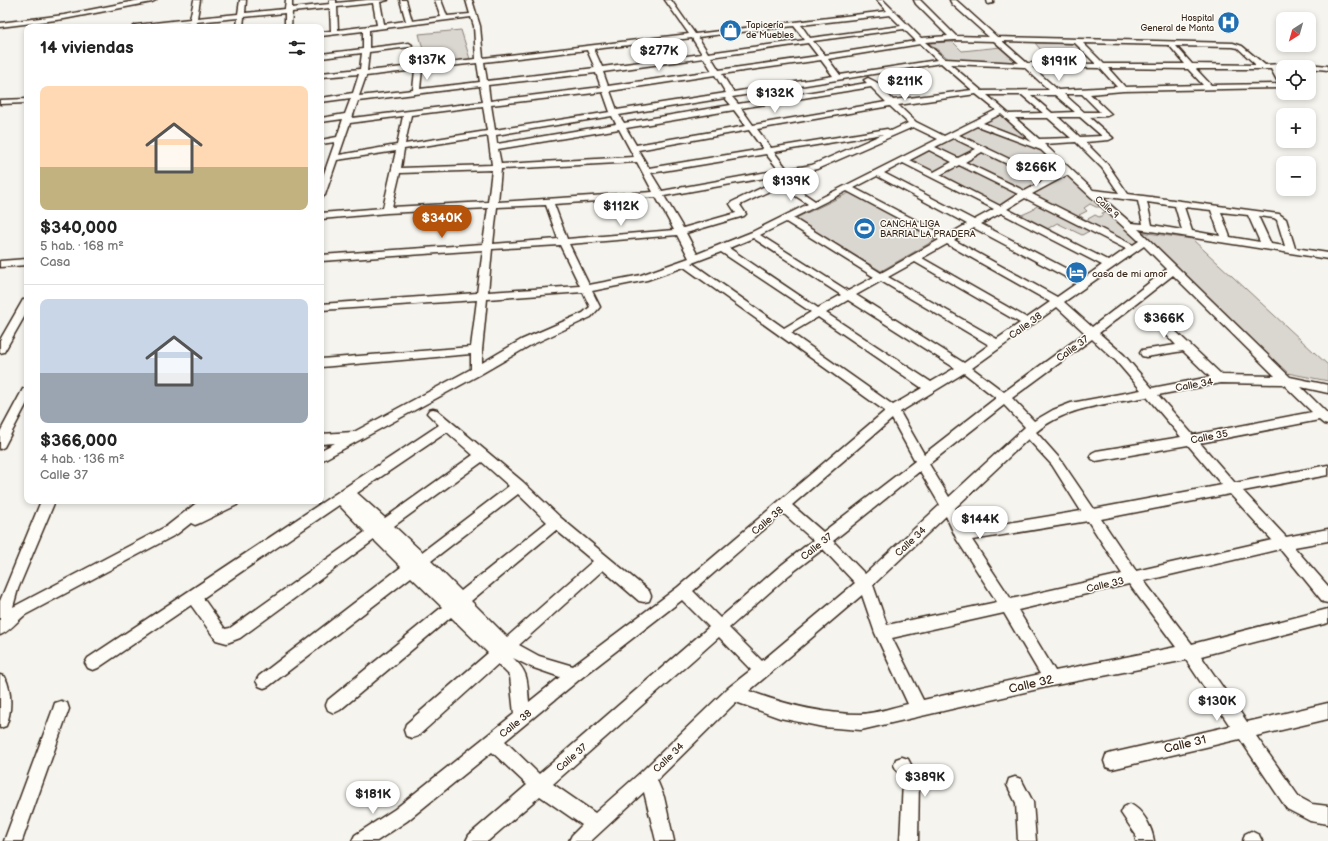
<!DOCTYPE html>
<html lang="es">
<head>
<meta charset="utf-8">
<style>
  body { margin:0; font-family:"Balsamiq Sans",sans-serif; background:#f6f6f6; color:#222; height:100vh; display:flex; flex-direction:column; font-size:15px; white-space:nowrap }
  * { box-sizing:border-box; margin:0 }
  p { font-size:13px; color:#767676 }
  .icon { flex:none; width:22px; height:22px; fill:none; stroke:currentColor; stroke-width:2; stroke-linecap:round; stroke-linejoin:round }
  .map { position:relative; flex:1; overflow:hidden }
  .panel { position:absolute; left:24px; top:24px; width:300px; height:480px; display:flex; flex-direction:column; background:#fff; border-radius:8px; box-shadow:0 2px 6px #0003 }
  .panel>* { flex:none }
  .needle { width:26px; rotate:217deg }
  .fabs { position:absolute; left:1276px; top:12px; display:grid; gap:8px }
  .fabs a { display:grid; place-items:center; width:40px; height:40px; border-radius:8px; background:#fff; box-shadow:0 2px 6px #0003; font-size:20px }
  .price { position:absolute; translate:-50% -34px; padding:0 9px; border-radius:14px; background:#fff; color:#222; font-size:13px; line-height:26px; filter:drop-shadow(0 1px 2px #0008) }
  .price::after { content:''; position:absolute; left:50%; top:24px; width:12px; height:9px; margin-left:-6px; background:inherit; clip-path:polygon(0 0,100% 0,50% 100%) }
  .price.selected { background:#b45309; color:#fff }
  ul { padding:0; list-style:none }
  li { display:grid; align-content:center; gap:8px; height:212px; padding:0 16px }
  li+li { border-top:1px solid #e0e0e0 }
  li span { display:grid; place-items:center; height:124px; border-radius:8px; color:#555 }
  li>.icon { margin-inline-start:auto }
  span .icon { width:72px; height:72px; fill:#fffc; stroke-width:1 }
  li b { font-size:17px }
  h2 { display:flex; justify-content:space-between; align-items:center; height:48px; padding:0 16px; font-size:17px }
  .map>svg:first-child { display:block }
</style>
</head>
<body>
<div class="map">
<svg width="1328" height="841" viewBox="0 0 1328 841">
  <rect width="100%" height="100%" fill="#f5f4ee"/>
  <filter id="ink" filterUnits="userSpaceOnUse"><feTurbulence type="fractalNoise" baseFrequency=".025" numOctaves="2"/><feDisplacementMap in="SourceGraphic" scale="8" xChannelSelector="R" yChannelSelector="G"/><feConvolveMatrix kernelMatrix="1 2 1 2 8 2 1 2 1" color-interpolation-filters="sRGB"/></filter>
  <g filter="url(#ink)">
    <path fill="#dad6d0" stroke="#8a8077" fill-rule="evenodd" d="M461,30L470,59L427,65L419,34Z
      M953,42L962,51L1001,47L1018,64L950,60L929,43Z
      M1035,43L1077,44L1088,57L1046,56Z
      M1000,114L1064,171L1001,207L910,161Z
      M1068,172L1143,240L1135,248L1029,193ZM1090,204L1096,207H1101L1107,212L1102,213L1103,215L1099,217L1095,215L1086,220L1079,215L1087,211L1084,208Z
      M851,192L935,240L881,271L794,219Z
      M1040,204L1093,229L1082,235L1057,223L1044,231L1017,217L1033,210L1034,208Z
      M1140,232L1192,239L1328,365V381L1287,373Z"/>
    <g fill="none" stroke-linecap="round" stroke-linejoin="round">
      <defs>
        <path id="minor" d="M194,0H200L197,18L238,14L240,0H246L245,13L285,9L286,0H292V8L330,4V0H336V3L367,0H388L380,2L384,24L406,21L400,0H406L412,21L441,17L435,0H441L447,16L470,14L466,0H472L480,26L483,58L689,34L665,0H671L695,34L887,11L877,0H883L921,38L948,36L916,4L914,0H920L956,36L989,37L952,4L950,0H956L997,37L1233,43L1242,46L1265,65L1298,63L1328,66V70L1309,68V67L1278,68L1283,77L1282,88L1123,91L1090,94L1111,114L1107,116L1089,117L1113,138L1109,140L1085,142L1108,165L1128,194L1279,214L1286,219L1295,248L1328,253V259L1138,229L1290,377L1328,385V393L1301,387L1328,414V425L1324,424L1319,420L1200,443L1235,483L1328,465V475L1243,491L1286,537L1328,529V541L1294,547L1328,586V603L1323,602L1280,549L1144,581L1192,644L1328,609V623L1201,656L1247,722L1328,703V719L1256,736L1299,797L1312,804L1328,806V824L1310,821L1287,809L1240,739L1112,769L1106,767L1104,761L1106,755L1112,753L1230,726L1186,660L1051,686L861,730L823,727L780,718L736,702L657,780L664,797L674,841H656L644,792L591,841H569L572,835L582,825L540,796L488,841H466L469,835L527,785L492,752L407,821L377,841H352L355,835L395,809L514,714L510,676L498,664L418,736L412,738L406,736L404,730L406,724L488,653L451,617L340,710L334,713L328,710L326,705L328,700L442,607L411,577L269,686L264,688L259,686L256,681L259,676L401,567L374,540L240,638L227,643L216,640L191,605L98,668L93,670L88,668L85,663L88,658L439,425L427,413L429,410L433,409L437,410L523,482L561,518L649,591L651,596L649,601L644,602L639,601L603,570L519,645L539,656L573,666L678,587L885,411L684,267L647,280L592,291L600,307L591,317L529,346L481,374L321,461V450L335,443L321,444V434L354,432L471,369V354L321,367V359L471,347L477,300L321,310V304L477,293L483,250L321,261V255L483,244L488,208L387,213L321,219V213L383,208L396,151L337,160L325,195L321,198V182L335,142L321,144V140L337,137L343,119L321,122V118L345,114L351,98L321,102V98L353,93L359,74L321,77V73L360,69L362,53L321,58V54L363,49V31L321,36V32L331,31L330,8L292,12L291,27H285V13L244,17L243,27H237L238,18L196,22L195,27H189V23L154,27H133L136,25L190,19ZM373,3L377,25L338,30L337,7ZM890,15L901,26L810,38L801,25ZM471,17L474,26L476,59L367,71L369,52L409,47L412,45L409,43L369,48V30ZM794,26L805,40L708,53L698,37ZM904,29L916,41L825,55L813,41ZM692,38L702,54L602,67L594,49ZM954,40L994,41L1019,63L945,59L925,42ZM1002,41L1075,43L1096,64L1027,63ZM808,43L818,56L719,70L711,57ZM1083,43L1169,45L1185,64H1104ZM920,44L937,60L840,75L828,59ZM1176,46L1233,47L1238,48L1256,65L1192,64ZM587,50L595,68L487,81L484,62ZM704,58L712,71L608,86L603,72ZM821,60L833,76L733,92L722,74ZM477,63L480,82L420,89L422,69ZM941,63L972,90L893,100L876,82L868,78L864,80L867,83L738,104L732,97ZM950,64L1024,67L1049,90L982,91ZM1032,67L1100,68L1117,87L1058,90ZM1108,68L1188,69L1203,85L1125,87ZM1196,69H1271L1279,84L1211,85ZM415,70L413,90L359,96L366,76ZM596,73L601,87L490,101L488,85ZM715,75L726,93L617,110L610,91ZM480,86L483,102L352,118L358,101ZM871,87L886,102L753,125L741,108ZM603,92L610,112L495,130L491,105ZM976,94L996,110L944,136L916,122L898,105ZM1064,94H1082L1100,112H1084ZM987,95H1022L1043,113L1009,114ZM1031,95H1055L1075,112L1052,113ZM725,98L731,105L624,123L619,115ZM483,106L487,131L405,144L411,115ZM890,106L908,123L891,131L887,129L771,148L757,129ZM734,110L746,126L636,145L626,128ZM1001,114L1032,142L983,123ZM403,116L397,145L339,155L350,123ZM612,116L616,124L497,144L496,135ZM1058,117H1080L1102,136L1080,137ZM1015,118H1048L1071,138L1039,139ZM977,126L1041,150L1063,171L1049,178L959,135ZM913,127L938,139L815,201L787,182L793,178L790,174L817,169ZM619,129L634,157L501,164L498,149ZM749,130L763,149L649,168L638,150ZM883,134L812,165L787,169L774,152ZM488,136L492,165L401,168L404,149ZM953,138L976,149L958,158L935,147ZM1076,142L1102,168L1119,193L1093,190L1044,144ZM929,150L952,162L934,172L910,160ZM982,152L1043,181L1025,191L965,162ZM766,154L779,170L662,191L651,173ZM637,162L653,192L498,202L501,169ZM903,163L994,209L974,220L884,173ZM959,165L1018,194L1000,206L940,175ZM492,170L488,202L392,207L400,173ZM782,175L784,177L732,202L730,204L736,213L683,228L664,196ZM1067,175L1139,241L1133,245L1032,194ZM877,176L967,224L946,236L854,188ZM780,186L808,204L752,232L697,254L686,233L744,216L746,214L740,205ZM847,191L939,240L881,273L793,218ZM1100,196L1138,201L1143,224L1131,223ZM656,197L674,230L567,239L554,204ZM1025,198L1126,249L1109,261L1007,209ZM1147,202L1175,206L1182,230L1152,225ZM546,205L558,239L493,244L497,207ZM1184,207L1211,210L1220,236L1192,231ZM1221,212L1248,215L1260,242L1230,237ZM1001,213L1102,265L1084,278L981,224ZM1258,216L1274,218L1277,220L1285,246L1271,244ZM786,222L874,277L848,291L760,235ZM974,228L1077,283L1057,297L954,240ZM677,235L689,258L641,275L589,285L569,244ZM753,238L841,295L818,308L729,248ZM947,244L1050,302L1027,318L922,258ZM560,245L580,286L488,292L492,249ZM1144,246L1167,269L1092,327L1064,302ZM721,252L811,312L784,328L692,263ZM915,262L1020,323L997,339L888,277ZM1173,275L1275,376L1222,375L1170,326H1162L1161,329L1176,345L1142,350L1140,353L1142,356L1146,357L1183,351L1210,377L1152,388L1124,355L1099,333ZM881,281L989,345L964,363L856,295ZM583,292L590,307L583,313L521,340L482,363V350L487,299ZM848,300L955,368L931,382L826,313ZM1057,307L1085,333L1004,392L972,368ZM818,317L922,388L893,405L791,333ZM1092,339L1116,361L1141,390L1071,403L1053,410L1034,421L1012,398ZM964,373L996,398L924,454L900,412ZM1221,383L1283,384L1312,412L1193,435L1158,395ZM1147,397L1181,437L1096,451L1092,453L1090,456L1092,459L1096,461L1188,445L1222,485L1094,509L1060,459L1036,432C1067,406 1109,404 1147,397ZM1004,405L1025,427L949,497L929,464ZM892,419L915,461L823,532L792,505ZM447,432L473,455L385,518L357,493ZM1028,439L1052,465L1081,511L966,530L955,508ZM482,462L509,486L422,552L394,526ZM920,471L940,505L865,574L833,541ZM518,494L547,522L461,591L431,561ZM1230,494L1272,540L1136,571L1101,519ZM339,505L365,532L230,628L225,629L203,598ZM783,513L813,540L779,567L720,618L693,591ZM946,516L957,540L997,602L887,625L873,585ZM1088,521L1122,574L1011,599L972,540ZM556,530L593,561L507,637L471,601ZM823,549L855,583L762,661L729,628L789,575ZM1129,584L1176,647L1055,671L1018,610ZM862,595L875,633L908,704C893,707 874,714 860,714C822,714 784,704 749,691ZM682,600L709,627L539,774L505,741L580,679ZM1004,613L1040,674L923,700L892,638ZM719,637L751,670L728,688L641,772L595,813L553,784ZM513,658L531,667L560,677L529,702C527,680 529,673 513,658Z
          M987,0H993V3L988,4Z
          M27,99V103L0,104V100Z
          M27,259V265L0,267V261Z
          M27,299V312L4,352L0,353V340L23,300Z
          M27,388V403L4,447L0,449V432L23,389Z
          M41,501H55L18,589L13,607L167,526L199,501H215L213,504L220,501H239L237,505L200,523L195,525L191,523L177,534L25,615C17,621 9,632 0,635V601Z
          M0,675L5,677C12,692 12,711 6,726L0,728Z
          M61,701L67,703L69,709L22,841H4L53,709L55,703Z
          M902,757L908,759L919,780L918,841H900L903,782L894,765L896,759Z
          M1015,777L1021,779L1033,802L1036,841H1018L1016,803L1007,785L1009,779Z
          M1130,804C1143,810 1152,827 1154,841H1136V835L1121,813L1124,807Z
          M1251,831L1259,835L1262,841H1243L1245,834Z"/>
        <path id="major" d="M140,0H156L152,2L64,19L0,27V23L64,15Z"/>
      </defs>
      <use href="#minor" stroke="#3b2a1e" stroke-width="3"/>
      <use href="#major" stroke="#3b2a1e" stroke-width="3"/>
      <use href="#minor" fill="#fdfcf7" fill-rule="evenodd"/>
      <use href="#major" fill="#fdfcf7" fill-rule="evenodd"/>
    </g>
  </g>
  <defs>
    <symbol id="hospital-disc" viewBox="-11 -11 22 22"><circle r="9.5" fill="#1f6fb2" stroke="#fdfcf7"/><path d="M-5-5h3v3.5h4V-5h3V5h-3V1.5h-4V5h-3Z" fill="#fff"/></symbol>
    <symbol id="shop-disc" viewBox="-11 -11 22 22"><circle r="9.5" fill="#1f6fb2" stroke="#fdfcf7"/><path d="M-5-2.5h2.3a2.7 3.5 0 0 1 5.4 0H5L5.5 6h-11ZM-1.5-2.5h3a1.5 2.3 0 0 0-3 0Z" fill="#fff"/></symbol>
    <symbol id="stadium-disc" viewBox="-11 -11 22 22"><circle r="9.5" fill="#1f6fb2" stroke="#fdfcf7"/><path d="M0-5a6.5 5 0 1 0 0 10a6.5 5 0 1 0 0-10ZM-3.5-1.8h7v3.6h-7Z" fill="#fff"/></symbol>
    <symbol id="hotel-disc" viewBox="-11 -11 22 22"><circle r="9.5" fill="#1f6fb2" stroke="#fdfcf7"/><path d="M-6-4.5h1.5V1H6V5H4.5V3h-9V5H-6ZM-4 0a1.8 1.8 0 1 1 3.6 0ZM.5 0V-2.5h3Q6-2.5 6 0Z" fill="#fff"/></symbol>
  </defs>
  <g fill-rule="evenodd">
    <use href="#hospital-disc" x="1216" y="10" width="25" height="25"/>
    <use href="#shop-disc" x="718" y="18" width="25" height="25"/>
    <use href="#stadium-disc" x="852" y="216" width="25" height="25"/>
    <use href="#hotel-disc" x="1064" y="260" width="25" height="25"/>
  </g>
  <g text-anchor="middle" stroke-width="3" stroke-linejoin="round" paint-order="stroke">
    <g font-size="9" fill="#3b2a1e" stroke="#fdfcf7" text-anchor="start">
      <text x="1214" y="21" text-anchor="end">Hospital<tspan x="1214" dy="10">General de Manta</tspan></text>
      <text x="746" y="28">Tapicería<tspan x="746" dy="10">de Muebles</tspan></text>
      <text x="880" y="227">CANCHA LIGA<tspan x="880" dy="10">BARRIAL LA PRADERA</tspan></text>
    </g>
    <g font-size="9" fill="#3b2a1e" stroke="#fdfcf7">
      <text transform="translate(1107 207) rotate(42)" y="3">Calle 9</text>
    </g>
    <g font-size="10" fill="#3b2a1e" stroke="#fdfcf7" text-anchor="start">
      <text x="1092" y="277">casa de mi amor</text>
    </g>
    <g font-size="10" fill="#3b2a1e" stroke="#fdfcf7">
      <text transform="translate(1025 325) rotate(-36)" y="4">Calle 38</text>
      <text transform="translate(1072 348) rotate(-36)" y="4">Calle 37</text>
      <text transform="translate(1194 384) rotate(-10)" y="4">Calle 34</text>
      <text transform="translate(1209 436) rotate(-11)" y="4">Calle 35</text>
      <text transform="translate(767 520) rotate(-40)" y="4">Calle 38</text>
      <text transform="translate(910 541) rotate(-43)" y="4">Calle 34</text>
      <text transform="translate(816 546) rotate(-38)" y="4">Calle 37</text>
      <text transform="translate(1105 584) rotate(-13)" y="4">Calle 33</text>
      <text transform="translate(515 723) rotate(-39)" y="4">Calle 38</text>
      <text transform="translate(571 757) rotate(-41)" y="4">Calle 37</text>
      <text transform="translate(668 757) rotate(-44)" y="4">Calle 34</text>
    </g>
    <g font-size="12" fill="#3b2a1e" stroke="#fdfcf7">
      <text transform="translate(1031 684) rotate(-13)" y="4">Calle 32</text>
      <text transform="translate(1185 744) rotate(-13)" y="4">Calle 31</text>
    </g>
  </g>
</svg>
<div class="fabs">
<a><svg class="needle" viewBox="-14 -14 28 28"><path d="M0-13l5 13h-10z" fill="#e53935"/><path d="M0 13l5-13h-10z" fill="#767676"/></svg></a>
<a><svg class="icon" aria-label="locate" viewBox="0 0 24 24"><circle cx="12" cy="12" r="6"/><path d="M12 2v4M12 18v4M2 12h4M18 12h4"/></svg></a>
<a>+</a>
<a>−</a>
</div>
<b class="price" style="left:659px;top:72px">$277K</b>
<b class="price" style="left:427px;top:81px">$137K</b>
<b class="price" style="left:1059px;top:82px">$191K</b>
<b class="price" style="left:905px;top:102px">$211K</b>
<b class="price" style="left:775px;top:114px">$132K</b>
<b class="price" style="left:1036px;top:188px">$266K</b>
<b class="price" style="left:791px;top:202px">$139K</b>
<b class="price" style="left:621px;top:227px">$112K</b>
<b class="price selected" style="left:442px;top:239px">$340K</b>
<b class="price" style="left:1164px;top:339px">$366K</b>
<b class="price" style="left:980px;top:540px">$144K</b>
<b class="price" style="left:1217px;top:722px">$130K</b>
<b class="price" style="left:925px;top:798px">$389K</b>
<b class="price" style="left:373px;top:815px">$181K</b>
<section class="panel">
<h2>14 viviendas<svg class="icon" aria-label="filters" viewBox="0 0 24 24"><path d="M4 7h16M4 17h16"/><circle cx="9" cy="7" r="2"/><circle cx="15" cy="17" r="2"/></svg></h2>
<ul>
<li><span style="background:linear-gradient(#ffd9b3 65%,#c2b280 0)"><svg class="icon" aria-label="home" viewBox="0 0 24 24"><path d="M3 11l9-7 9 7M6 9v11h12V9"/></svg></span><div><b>$340,000</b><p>5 hab. · 168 m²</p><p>Casa</p></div></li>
<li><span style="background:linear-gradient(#c9d6e8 60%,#9aa5b1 0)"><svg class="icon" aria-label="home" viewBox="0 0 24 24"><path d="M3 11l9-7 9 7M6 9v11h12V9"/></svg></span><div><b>$366,000</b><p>4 hab. · 136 m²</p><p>Calle 37</p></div></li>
</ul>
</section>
</div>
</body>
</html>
